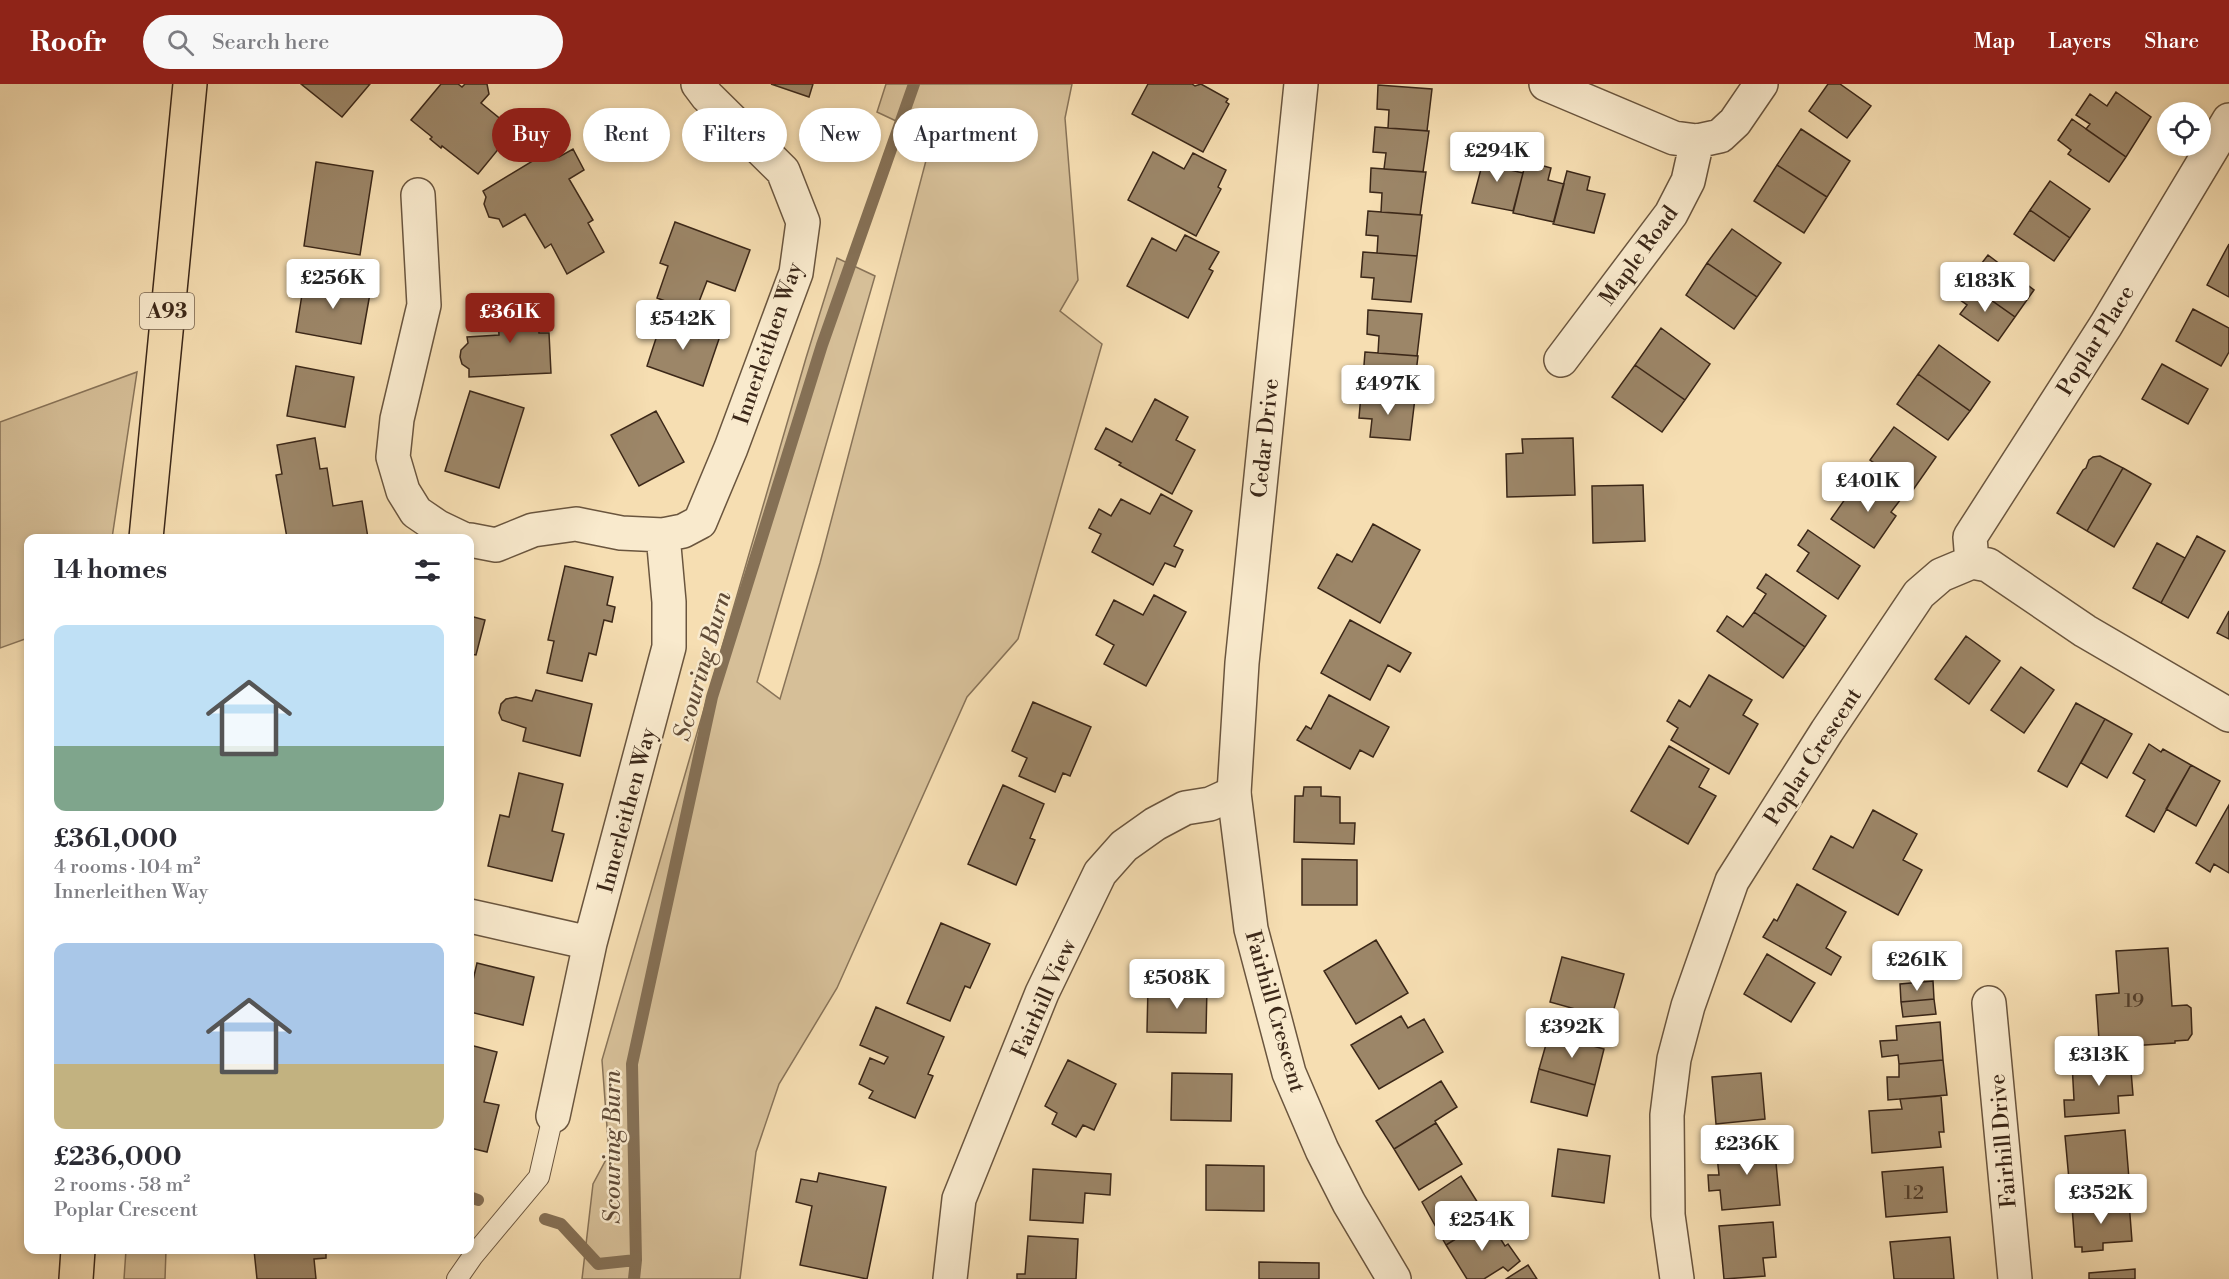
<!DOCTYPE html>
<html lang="en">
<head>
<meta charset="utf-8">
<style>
  body { margin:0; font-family:"Libre Bodoni",serif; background:#f7f7f7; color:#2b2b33; height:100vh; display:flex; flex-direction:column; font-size:22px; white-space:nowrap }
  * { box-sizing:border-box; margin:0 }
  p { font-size:20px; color:#7c7c81 }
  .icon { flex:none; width:33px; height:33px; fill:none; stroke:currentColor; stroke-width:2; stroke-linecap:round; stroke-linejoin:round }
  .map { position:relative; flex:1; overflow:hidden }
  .panel { position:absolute; left:24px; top:450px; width:450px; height:720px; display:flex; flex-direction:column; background:#fff; border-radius:12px; box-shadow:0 3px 9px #0003 }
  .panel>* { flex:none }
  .top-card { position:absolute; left:492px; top:24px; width:570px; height:54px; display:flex; gap:12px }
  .controls { position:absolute; left:2157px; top:18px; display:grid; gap:12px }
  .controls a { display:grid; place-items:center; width:54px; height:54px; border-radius:50%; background:#fff; box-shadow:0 3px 9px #0003; font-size:30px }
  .price { position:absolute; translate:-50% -51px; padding:0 14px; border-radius:6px; background:#fff; color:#222; font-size:20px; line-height:39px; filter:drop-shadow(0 2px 3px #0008) }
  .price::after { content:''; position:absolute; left:50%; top:36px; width:18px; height:14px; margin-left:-9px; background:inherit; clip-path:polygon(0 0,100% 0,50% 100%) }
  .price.selected { background:#8f2418; color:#fff }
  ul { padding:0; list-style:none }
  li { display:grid; align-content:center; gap:12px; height:318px; padding:0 30px }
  li span { display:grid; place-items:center; height:186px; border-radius:12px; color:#555 }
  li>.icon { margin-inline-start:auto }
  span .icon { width:108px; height:108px; fill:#fffc; stroke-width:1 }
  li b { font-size:26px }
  h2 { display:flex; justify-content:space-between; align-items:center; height:72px; padding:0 30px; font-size:26px }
  .chip { padding:0 21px; border-radius:27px; background:#fff; box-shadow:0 3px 9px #0003; font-size:21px; line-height:54px }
  .chip.selected { background:#8f2418; color:#fff }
  header { display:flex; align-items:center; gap:36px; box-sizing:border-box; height:84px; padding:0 30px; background:#8f2418; color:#fff }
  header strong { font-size:28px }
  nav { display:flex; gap:33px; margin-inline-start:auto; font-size:21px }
  .search { width:420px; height:54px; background:#f7f7f7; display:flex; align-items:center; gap:15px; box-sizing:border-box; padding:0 21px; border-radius:33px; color:#7c7c81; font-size:22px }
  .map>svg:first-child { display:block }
</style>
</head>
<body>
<header>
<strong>Roofr</strong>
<div class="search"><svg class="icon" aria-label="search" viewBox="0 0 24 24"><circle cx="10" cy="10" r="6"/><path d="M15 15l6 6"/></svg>Search here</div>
<nav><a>Map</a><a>Layers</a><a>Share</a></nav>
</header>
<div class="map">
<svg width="2229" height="1195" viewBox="0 0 2229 1195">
  <rect width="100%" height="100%" fill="#f6deb2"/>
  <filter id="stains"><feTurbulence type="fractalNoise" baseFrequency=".00333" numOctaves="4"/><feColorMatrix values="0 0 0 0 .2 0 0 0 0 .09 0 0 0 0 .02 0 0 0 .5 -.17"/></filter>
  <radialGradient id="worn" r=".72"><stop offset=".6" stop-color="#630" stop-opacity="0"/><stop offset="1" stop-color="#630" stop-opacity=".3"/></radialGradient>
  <path fill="#d6bf98" stroke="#887358" stroke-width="1.5" d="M886,0H1072L1065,34L1078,196L1060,227L1102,260L1018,555L967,613L837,904L779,1000L756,1068L740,1195H582L593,1100L609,1070L602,976L806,274L837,174L875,192L757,598L780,615L820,479L928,69L926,51L877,28Z
    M137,288L112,454H28V554L0,564V338Z
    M126,1166H166L165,1195H124Z"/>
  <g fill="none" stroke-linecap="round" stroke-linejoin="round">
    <path stroke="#857055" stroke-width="12" d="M470,1113L478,1116
      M545,1135L561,1140L598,1180L636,1176
      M634,1195L636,1176L632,980L712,613L822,261L914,0"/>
  </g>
  <path fill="#9c8668" stroke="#3b2718" stroke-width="1.5" d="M301,0H370L342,33Z
    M441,0H458L462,3L465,0H487L489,10L481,19L514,46L478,90L442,62L441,64L430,55L432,53L411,36Z
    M771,0H813L809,13Z
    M1148,0H1192L1195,2L1201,0L1228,15L1226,18L1229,20L1203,68L1132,30Z
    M1828,0H1840L1871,22L1847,54L1809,27Z
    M1378,1L1432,5L1427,47L1388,44L1389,26L1377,25Z
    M2116,8L2151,33L2126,73L2086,45L2090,40L2076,31L2090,10L2107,22Z
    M2072,35L2126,73L2109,98L2068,70L2071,66L2058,56Z
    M1375,43L1429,47L1423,88L1384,85L1386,69L1373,68Z
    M1801,45L1850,77L1827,113L1777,81Z
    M554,64L559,73L573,65L584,86L569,95L593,136L588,139L604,168L567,190L551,160L545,164L525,130L503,143L499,135L489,133L484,120L486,113L483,107Z
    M1486,66L1509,73L1506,85L1523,89L1513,127L1472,119Z
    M1153,68L1184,85L1193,69L1226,86L1218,103L1221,105L1196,152L1128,116Z
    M1526,77L1551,84L1548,96L1564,100L1554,138L1513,129Z
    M316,78L373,87L360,171L304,162Z
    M1777,81L1827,113L1804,149L1754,117Z
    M1371,84L1426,88L1420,131L1381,128L1382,109L1370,108Z
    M1567,87L1590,93L1587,106L1605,110L1594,149L1553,140Z
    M2050,97L2090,125L2070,154L2030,126Z
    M2030,126L2070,154L2054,177L2014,150Z
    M1368,127L1422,131L1417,172L1377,169L1378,152L1366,151Z
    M675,138L750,166L735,207L707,197L695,228L657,214L668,182L660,179Z
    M1732,145L1781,179L1757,213L1707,179Z
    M1185,151L1219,168L1209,185L1213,187L1188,234L1127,202L1152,154L1176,167Z
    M2229,160V213L2207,201Z
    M1363,168L1417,172L1411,218L1372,215L1374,194L1361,193Z
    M1988,171L2034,206L2015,233L1977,206L1987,191L1978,184Z
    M1707,179L1757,213L1734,245L1686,211Z
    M305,192L371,204L361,260L296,248Z
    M1965,200L1976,208L1977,206L2015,233L1998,257L1960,230L1967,221L1956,213Z
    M537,215L539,249H549L551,289L469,293V285L462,280L460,273L461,266L468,259L467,253L499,251L497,217Z
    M2193,225L2229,244V268L2221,282L2176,257Z
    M1368,226L1422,230L1417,272L1378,269L1379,252L1367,250Z
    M663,233L720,252L703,302L647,282Z
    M1661,244L1710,280L1685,316L1635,281Z
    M1939,261L1990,298L1970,327L1918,290Z
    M1365,268L1418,272L1413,314L1374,311L1376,295L1363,294Z
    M2162,280L2208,305L2188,340L2142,315Z
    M1635,281L1685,316L1662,348L1612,313Z
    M296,282L354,293L345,343L287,332Z
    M1918,290L1970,327L1948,356L1897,320Z
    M470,307L524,324L499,404L445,387Z
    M1361,310L1415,314L1410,356L1370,353L1372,335L1359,334Z
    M1155,315L1188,333L1176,356L1195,366L1172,410L1119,381L1121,379L1095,365L1106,344L1132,358Z
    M656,327L684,378L639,402L611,351Z
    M1894,343L1936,373L1913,406L1870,376Z
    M315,354L320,385L327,384L333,422L362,417L368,454H287L276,391L282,390L277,361Z
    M1573,354L1575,411L1507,413L1506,370L1523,369L1522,355Z
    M2100,372L2123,384L2087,447L2057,429L2083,386L2086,384L2089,376L2093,373Z
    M2123,384L2151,400L2114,463L2087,447Z
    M1875,397L1901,415L1891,428L1896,432L1874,464L1831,435L1855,401L1867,410Z
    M1643,401L1645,457L1593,459L1592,402Z
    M1161,410L1192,427L1174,462L1183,466L1175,483L1165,479L1153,501L1092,468L1101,450L1089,444L1099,425L1111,432L1121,415L1150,430Z
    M1373,440L1420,466L1380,539L1318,504L1337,470L1352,478Z
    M1808,446L1860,482L1838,515L1797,487L1809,469L1798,461Z
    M2197,452L2225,467L2188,534L2161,519Z
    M2157,459L2185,474L2161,519L2133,504Z
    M565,482L613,493L607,521L615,523L612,538L604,536L596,571L589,569L582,597L547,589L554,557L548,556Z
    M1766,490L1826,532L1805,563L1754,528L1766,510L1757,504Z
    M1154,511L1186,528L1146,602L1104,580L1114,561L1096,551L1114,516L1143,531Z
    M2229,527V555L2217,549Z
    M1754,528L1805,563L1783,594L1717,547L1727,532L1743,543Z
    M470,532L485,536L476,571L470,570Z
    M1350,536L1411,569L1400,588L1388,581L1370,616L1321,589Z
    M1966,552L2000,577L1969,620L1935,595Z
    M2021,583L2054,606L2024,649L1991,626Z
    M1709,591L1752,616L1743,631L1758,640L1729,690L1671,656L1678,644L1667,637L1679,616L1690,623Z
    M536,606L592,620L580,672L523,657L526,644L502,636L499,629L501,620L506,615L516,613L532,617Z
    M1329,611L1389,643L1373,673L1360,666L1350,685L1297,656L1306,642L1311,645Z
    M1033,618L1091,643L1070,692L1063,689L1055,708L1019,692L1027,674L1012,667Z
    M2076,619L2105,635L2067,703L2038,687Z
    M2105,635L2132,650L2107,694L2081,679Z
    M2149,660L2161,668L2163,665L2191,681L2154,748L2126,732L2145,696L2133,689Z
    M1669,662L1709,685L1699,703L1716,712L1688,760L1631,727Z
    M2191,681L2220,697L2196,742L2166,725Z
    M519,689L563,700L552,747L564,750L552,797L488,782L500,731L509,733Z
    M1003,701L1044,720L1030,754L1035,756L1016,801L968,780Z
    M1304,703H1321V712L1340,713V739H1355L1354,760L1294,758L1295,712H1303Z
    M2229,721V789L2214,780L2210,788L2196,779Z
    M1873,726L1917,750L1903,776L1922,786L1898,831L1813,785L1831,752L1853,764Z
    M1302,775L1357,776V821H1302Z
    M1797,800L1846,828L1826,864L1841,873L1831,891L1763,853L1774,835L1777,837Z
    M941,839L990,860L970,904L965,902L950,937L907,919Z
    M1376,856L1408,909L1356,940L1324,887Z
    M2168,864L2172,922L2187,921L2191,924L2192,950L2188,956L2175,957V959L2130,962L2131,969L2100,971L2096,911L2119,909L2116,867Z
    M1767,870L1815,899L1791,938L1744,910Z
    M1562,873L1624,890L1611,935L1550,918Z
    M477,879L534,893L523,941L470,928V909Z
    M1933,897L1934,915L1901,918L1900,900Z
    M1148,902L1207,903L1206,949L1147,948Z
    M1934,915L1936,930L1903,933L1901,918Z
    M876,923L944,953L928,990L933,992L915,1034L869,1014L873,1007L859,1000L870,974L884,980L888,973L860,961Z
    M1401,932L1408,944L1424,935L1443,968L1379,1005L1351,961Z
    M1940,938L1943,976L1899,980L1898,971L1882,973L1880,957L1897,956L1896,942Z
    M1549,950L1604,965L1595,1001L1539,985Z
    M470,961L497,968L484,1018L499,1021L487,1068L470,1064Z
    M2130,975L2133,1011L2118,1012L2119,1029L2065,1033L2064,1016H2074L2072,979Z
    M1068,976L1116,1000L1094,1046L1083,1041L1076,1053L1052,1040L1057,1029L1045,1022Z
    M1943,976L1947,1011L1888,1016L1887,993H1899V980Z
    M1539,985L1595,1001L1587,1032L1531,1018Z
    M1172,989L1232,990L1231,1037L1171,1036Z
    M1761,989L1765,1035L1716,1040L1712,993Z
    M1441,997L1457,1023L1435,1037L1436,1039L1394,1065L1376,1037Z
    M1941,1012L1944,1048H1939L1941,1063L1872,1069L1869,1027L1902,1025L1900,1015Z
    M1436,1039L1462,1080L1419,1106L1394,1065Z
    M2125,1046L2130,1107L2066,1113L2065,1096H2069L2065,1052Z
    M1774,1058L1780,1121L1722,1126L1720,1106L1709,1107L1708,1091H1719L1716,1063Z
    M1558,1065L1610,1072L1604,1119L1552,1112Z
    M1206,1081L1264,1082V1127L1206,1126Z
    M1943,1083L1947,1128L1886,1133L1882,1088Z
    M1033,1085L1111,1090L1110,1111L1085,1109L1083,1139L1030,1136Z
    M819,1089L886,1103L867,1195L800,1181L812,1122L796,1118L801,1095L817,1098Z
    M1461,1092L1488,1135L1446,1161L1422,1118Z
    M2129,1118L2132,1157L2103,1159V1166L2082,1168V1163H2075L2072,1122Z
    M1488,1135L1505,1162L1508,1160L1520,1177L1508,1187L1503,1183L1484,1195H1467L1446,1161Z
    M1773,1138L1776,1173L1763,1174L1765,1192L1724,1195L1719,1142Z
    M1028,1152L1078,1155L1076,1195H1017V1190H1025Z
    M1950,1153L1954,1195H1894L1890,1158Z
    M254,1166H326V1174L314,1175L316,1195H257Z
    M1259,1178L1319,1179V1195H1259Z
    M1528,1181L1537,1195H1506Z
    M2135,1185V1195H2089V1189Z"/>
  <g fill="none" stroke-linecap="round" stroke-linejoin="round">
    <defs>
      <path id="service" d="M457,1195L473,1172L539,1093L553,1032"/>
      <path id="minor" d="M1546,0L1662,49L1674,54L1697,57
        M418,111L424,221L397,335L393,373L403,407L416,428L438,443L461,454
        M1561,276L1671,130L1688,97L1697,57L1720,52L1735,38L1761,0
        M663,451L683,447L700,438L731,364L796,189L803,138L783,87L707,12L698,0
        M470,456L496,461L533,446L576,440L621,449L663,451L669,518V563L590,859L553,1032
        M1972,478L1970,453L2106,241L2229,36
        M470,832L590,859
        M1989,919L2015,1195
        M950,1195L959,1115L1042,909L1100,789L1124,762L1155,740L1185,724L1210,720L1234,709
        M1677,1195L1668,1131L1667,1031L1674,975L1688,922L1732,797L1827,647L1919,510L1941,491L1972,478L1988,481L2085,547L2229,631"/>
      <path id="tertiary" d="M1301,0L1242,579L1234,709L1251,845L1289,989L1322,1066L1349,1119L1394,1195"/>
      <path id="primary" d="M146,454L190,0
        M76,1195L78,1166"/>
    </defs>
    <use href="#service" stroke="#6a553e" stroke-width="22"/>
    <use href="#minor" stroke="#6a553e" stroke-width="36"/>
    <use href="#tertiary" stroke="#6a553e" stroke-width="36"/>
    <use href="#primary" stroke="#3b2718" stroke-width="36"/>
    <use href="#service" stroke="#f9eacd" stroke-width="20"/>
    <use href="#minor" stroke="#f9eacd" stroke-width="33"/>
    <use href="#tertiary" stroke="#f9eacd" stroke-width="33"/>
    <use href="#primary" stroke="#f6deb2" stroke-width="33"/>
  </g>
  <g text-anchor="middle" stroke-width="5" stroke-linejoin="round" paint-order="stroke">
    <g font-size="20" fill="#533f2c">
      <text x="2134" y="923">19</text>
      <text x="1914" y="1115">12</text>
    </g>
    <rect fill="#f9eacd" stroke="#74624e" stroke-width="1.5" x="140" y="209" width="54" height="36" rx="4.5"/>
    <g font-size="21" font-weight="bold" fill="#3b2718">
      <text x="167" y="234">A93</text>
    </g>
    <g font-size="22" fill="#3b2718" stroke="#f9eacd">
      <text transform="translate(1638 171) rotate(-54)" y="8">Maple Road</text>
      <text transform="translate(2095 256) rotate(-58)" y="8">Poplar Place</text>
      <text transform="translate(767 259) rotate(-71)" y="8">Innerleithen Way</text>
      <text transform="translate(1264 354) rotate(-84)" y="8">Cedar Drive</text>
      <text transform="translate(1812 672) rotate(-57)" y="8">Poplar Crescent</text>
      <text transform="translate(626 726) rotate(-75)" y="8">Innerleithen Way</text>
      <text transform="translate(1043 914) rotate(-66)" y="8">Fairhill View</text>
      <text transform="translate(1276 927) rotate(74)" y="8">Fairhill Crescent</text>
      <text transform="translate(2002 1057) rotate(-95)" y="8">Fairhill Drive</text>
    </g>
    <g font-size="24" font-style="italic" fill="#604b37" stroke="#f9eacd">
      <text transform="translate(702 582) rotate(-74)" y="8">Scouring Burn</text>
      <text transform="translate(612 1063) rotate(-90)" y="8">Scouring Burn</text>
    </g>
  </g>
  <rect width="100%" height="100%" filter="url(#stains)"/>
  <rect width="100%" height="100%" fill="url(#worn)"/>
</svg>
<div class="controls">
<a><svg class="icon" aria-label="locate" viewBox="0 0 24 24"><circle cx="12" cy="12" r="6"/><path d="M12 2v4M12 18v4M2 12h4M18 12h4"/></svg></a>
</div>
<b class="price" style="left:1497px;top:99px">£294K</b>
<b class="price" style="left:333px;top:226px">£256K</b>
<b class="price" style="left:1985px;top:229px">£183K</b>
<b class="price selected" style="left:510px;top:260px">£361K</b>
<b class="price" style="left:683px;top:267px">£542K</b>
<b class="price" style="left:1388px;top:332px">£497K</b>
<b class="price" style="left:1868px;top:429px">£401K</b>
<b class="price" style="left:1917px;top:908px">£261K</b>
<b class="price" style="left:1177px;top:926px">£508K</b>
<b class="price" style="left:1572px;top:975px">£392K</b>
<b class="price" style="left:2099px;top:1003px">£313K</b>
<b class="price" style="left:1747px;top:1092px">£236K</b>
<b class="price" style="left:2101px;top:1141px">£352K</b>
<b class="price" style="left:1482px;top:1168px">£254K</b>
<div class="top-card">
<a class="chip selected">Buy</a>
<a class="chip">Rent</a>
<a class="chip">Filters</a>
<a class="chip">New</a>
<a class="chip">Apartment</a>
</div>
<section class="panel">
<h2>14 homes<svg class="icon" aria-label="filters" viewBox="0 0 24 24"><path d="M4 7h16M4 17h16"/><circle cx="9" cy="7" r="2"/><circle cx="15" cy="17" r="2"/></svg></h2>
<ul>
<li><span style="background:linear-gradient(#bfe0f5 65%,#7fa58c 0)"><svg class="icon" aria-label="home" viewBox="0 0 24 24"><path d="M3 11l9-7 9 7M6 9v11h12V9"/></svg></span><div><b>£361,000</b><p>4 rooms · 104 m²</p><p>Innerleithen Way</p></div></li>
<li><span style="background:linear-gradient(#a9c7e8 65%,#c2b280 0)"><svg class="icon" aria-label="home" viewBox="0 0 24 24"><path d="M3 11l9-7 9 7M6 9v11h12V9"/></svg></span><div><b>£236,000</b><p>2 rooms · 58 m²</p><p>Poplar Crescent</p></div></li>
</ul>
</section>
</div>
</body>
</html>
